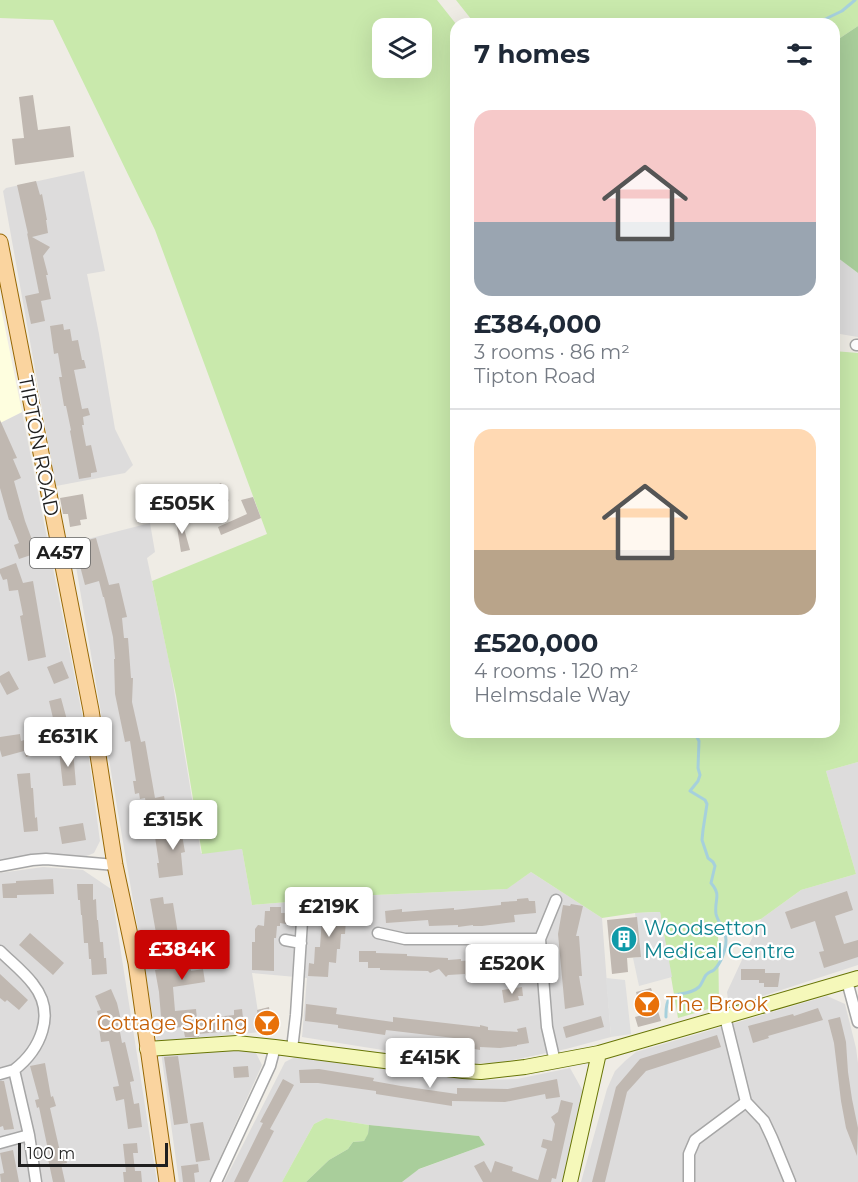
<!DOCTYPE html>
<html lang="en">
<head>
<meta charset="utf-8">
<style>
  body { margin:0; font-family:Montserrat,sans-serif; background:#f2f2f3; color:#1f2937; height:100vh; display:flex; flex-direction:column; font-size:22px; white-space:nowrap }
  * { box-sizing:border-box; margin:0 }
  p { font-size:20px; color:#747a83 }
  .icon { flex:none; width:33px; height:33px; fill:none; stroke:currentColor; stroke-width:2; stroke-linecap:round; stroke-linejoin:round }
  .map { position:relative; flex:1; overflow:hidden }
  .side { position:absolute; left:450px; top:18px; width:390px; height:720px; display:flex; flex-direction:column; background:#fff; border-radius:18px; box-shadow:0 6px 24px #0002 }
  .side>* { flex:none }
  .tools { position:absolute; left:372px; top:18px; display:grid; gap:12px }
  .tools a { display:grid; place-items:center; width:60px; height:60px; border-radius:12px; background:#fff; box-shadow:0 6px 24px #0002; font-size:30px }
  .scale { position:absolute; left:18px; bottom:15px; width:150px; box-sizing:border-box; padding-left:6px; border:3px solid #1f1f1f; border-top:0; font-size:16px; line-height:21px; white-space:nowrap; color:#1f1f1f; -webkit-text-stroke:4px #fff; paint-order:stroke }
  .price { position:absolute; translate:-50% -51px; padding:0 14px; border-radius:6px; background:#fff; color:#222; font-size:20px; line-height:39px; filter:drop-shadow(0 2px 3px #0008) }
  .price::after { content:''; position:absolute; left:50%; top:36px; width:18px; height:14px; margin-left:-9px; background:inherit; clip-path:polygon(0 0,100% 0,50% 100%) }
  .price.selected { background:#ca0504; color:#fff }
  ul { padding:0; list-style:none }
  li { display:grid; align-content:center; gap:12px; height:318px; padding:0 24px }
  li+li { border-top:2px solid #e0e1e3 }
  li span { display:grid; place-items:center; height:186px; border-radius:18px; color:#555 }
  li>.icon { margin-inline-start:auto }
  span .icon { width:108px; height:108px; fill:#fffc; stroke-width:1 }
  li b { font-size:26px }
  h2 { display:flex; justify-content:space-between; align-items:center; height:72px; padding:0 24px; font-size:26px }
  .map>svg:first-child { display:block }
</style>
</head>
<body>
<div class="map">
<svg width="858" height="1182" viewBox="0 0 858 1182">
  <rect width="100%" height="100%" fill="#efece5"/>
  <path fill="#dddcdc" d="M84,171L105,271L87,274L99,334L115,429L133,465L125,473L56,486L3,191L6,188Z
    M834,255L858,273V337L834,333Z
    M22,412L85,729L100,841L94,853L82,858L41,854L0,862V423Z
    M150,523L155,552L147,558L170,666L201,853L242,849L252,905L375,895L506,889L531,872L602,918L611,1037L566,1049L499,1063H463L302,1037L307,978L252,973L261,1032L157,1041L72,543Z
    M858,762V965L729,1007L727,992L761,919L801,890L856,874L826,771Z
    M43,867L83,870L111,889L157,1182H0V873Z
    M827,996L845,1004L856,1048L858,1063V1182H581L607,1089L615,1071L625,1061L636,1052Z
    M249,1047L256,1053L262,1065L209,1182H179L161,1052Z
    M295,1057L456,1078L482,1080L517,1079L570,1068L584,1093L563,1182H402L417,1170L485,1145L479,1136L369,1125L326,1118L314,1124L282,1182H224L285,1062Z"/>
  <path fill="#fefedf" d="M0,303L22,412L0,423Z"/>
  <path fill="#c9e9ac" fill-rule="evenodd" d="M0,0H437L456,24V732H834V351L858,353V762L826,771L856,874L801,890L761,919L718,931L719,1006L678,1018L660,912L635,913L602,918L531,872L507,889L375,895L252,905L242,849L202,854L176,695L152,581L267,534L155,230L53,20L0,18ZM382,28H422V68H382Z
    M456,0H858V26L834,42V24H475Z
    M326,1118L369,1125L368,1135L364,1141L353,1142L348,1149L329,1160L306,1182H282L314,1124Z"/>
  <path fill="#a9ce9b" d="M858,26V273L834,255V42Z
    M369,1125L479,1136L485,1145L419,1169L402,1182H306L329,1160L348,1149L353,1142L364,1141L368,1134Z"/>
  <path fill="#dfdfdf" d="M660,912L672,977L639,986L633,958L640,957L635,913Z
    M606,978L625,980L631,1034L611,1037Z"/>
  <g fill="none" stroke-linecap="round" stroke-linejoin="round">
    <path stroke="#a6d0dc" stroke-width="3" d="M815,24L842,11L855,0
      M666,1017C665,983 683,1001 699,987C702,984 703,979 706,975C710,971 709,973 714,970C721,963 726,950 726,940C726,930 718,923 716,914C714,899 722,896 711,883L715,866L713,862L708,858L702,840L703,830L707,804L705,800L690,791L698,781L700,775L698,768L699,741L694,732"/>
  </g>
  <path fill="#c0b8b1" d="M33,95L38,130L70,126L74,157L15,165L12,139L24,138L19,97Z
    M36,181L40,195L42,194L47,220H46L48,233L32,237L50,247L43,256L48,275H46L51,299L41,301L45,321L31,324L25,296L39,293L27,233L28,234L17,185Z
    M63,324L64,330L70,329L72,341L78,340L82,360H84L86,368L74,370L82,409L88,408L90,415L83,417L84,425H82L86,446L91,445L97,472L91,473V477L79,479L70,431L71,430L66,406H64L59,377H62L58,353L54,354L50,326Z
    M0,420L17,458L13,459L21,478L14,481L25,521L37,553L19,559L14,545L19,543L10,520H9L0,488Z
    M221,483L229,501L199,515L191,498Z
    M83,494L87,519L80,520L81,525L70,527L68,514H63L60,498Z
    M253,497L261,518L221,535L218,527L247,514L241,500Z
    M180,514L190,550L181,552L175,515Z
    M96,538L109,585L119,583L127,617L122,618L124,638H128L131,678H133L132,702L141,742L145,741L155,798L164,796L168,819L149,822L145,798L140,799L139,793L135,794L133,781H136L130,741L125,742L115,694L114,659H115L113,637L104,597H103L99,581L85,585L74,543Z
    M16,563L23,583L33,581L46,657L28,661L20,616L23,615L18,590L9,591L7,579L3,580L0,573V569Z
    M62,661L69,678L54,684L47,667Z
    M9,671L19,689L7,695L0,682V676Z
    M61,698L67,720L63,721L65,748L52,749L51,731H56L49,701Z
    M20,734L21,741L32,738L36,754L26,757L24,751L2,757L0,750V737Z
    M73,750L76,785L63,786L59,751Z
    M30,773L31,788H33L35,818L37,817L38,831L24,832L17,774Z
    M193,820L195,833L182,835L185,852L181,853L183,875L159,878L157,863H159L155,837L180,833L178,823Z
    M83,823L86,840L62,844L59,827Z
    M53,879L54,894L17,895V898H3L2,884L16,883V881Z
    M77,884H93V900L96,899L97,920H98L100,942H103L104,958H106L107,974L92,975L91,959H89L88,943H84L82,915H81L80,900H78Z
    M847,891L853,910L835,916L844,944L858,940V957L824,968L819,952L824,951L815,921L791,929L785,912Z
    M163,897L164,904L173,903L178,934L182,933L185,944L180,945L184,966L190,965L191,971L203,969L205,982L173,987L175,1011L196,1009L197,1019L234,1015V1010L242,1009L244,1027L232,1028V1031L198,1034L199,1037H185L183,1027L162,1029L159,992L155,970L160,969L157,953L173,950L170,930L156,933L150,899Z
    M528,898L529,901H535L536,913L514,915L515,922L482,926H473V925L458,927V925L429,926L428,920L386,923L385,911L402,909V912L454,908V910L501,905V902L517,901V899Z
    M333,900H342L341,905H347L345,934H341L340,949H337L336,963L329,962L328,977L308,976L309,963L314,964L315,947H320L323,904L333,905Z
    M571,904L583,906L576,936H579L582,976H579L584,1005L565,1009L558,934L563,905L570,906Z
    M270,907H281V913H286V924L280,923V926H277L276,938H274V971L252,970V942H255V929L258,925L264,926L265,911H270Z
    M637,917L641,957L627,958L628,972L612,974L607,920Z
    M30,933L64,963L53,975L19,945Z
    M359,951H376V953L407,954V956L448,958V960L461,959V961L479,960V958L502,956V958L525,956V967L503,968V969H500V972L490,973L485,979L481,976L466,977L465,974L448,975L446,977L439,969L430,973L428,971L380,970V968H368V962H359Z
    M741,969H765V973H780L778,987H764V983H759V980H741Z
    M0,974L28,1000L19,1010L7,1000L5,1002L0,998Z
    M522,987L523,996H518L519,1000L504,1003L502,990Z
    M651,988L661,1021L638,1027L635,1017L642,1015L636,992Z
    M111,989L117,1003L121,1020L118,1021L122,1043L125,1042L134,1081L130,1082L134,1104L139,1103L142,1127L128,1129L124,1099L116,1101L113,1087L119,1086L109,1041L101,1042L99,1028H101L97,1011L101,1010L95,996Z
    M306,1004L337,1008L336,1014L393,1022V1017L480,1027V1025L488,1027V1030L518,1032L517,1029L526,1027L529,1043L517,1045V1046L500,1048L480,1047V1050L469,1048L471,1040L386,1030L385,1035L338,1028V1025L305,1021Z
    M269,1007L271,1021L259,1024L257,1010Z
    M818,1008L823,1020L768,1036L769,1038L753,1043L748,1026L793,1014L794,1016Z
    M601,1016L604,1027L566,1038L563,1027Z
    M840,1017L846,1042L848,1072L852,1099L858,1128L857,1156L846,1128L841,1101L834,1043L828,1020Z
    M717,1035L721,1047L646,1071L627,1092L605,1182H592L616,1087L640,1059Z
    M178,1056L188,1123L174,1125L164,1057Z
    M45,1063L51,1097L53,1096L56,1106L50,1108L61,1156L65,1155L67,1163L61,1164L65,1182H53L48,1159H50L39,1107L37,1108L35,1100L39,1099L30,1066Z
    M248,1066L249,1077L234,1078L233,1067Z
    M319,1069L374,1078L373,1081L401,1086L457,1094V1088L508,1089L557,1079L560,1097L546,1099L545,1094L505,1102L452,1101V1106L376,1094V1091L318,1083H300L299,1070Z
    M283,1079L294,1085L270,1129L274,1131L248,1182H234L263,1123L260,1122Z
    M0,1081H4L14,1129L4,1130L3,1126L0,1127Z
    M561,1100L573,1103L556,1179L552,1178L551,1182H483L474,1166L484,1161L491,1173L495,1161L513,1167L512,1171L538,1180L547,1149L541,1147L543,1139L552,1141L555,1124L551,1117L558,1112Z
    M203,1122L210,1160L196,1162L190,1124Z
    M137,1143L138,1153H133L135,1171H141L142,1182H124L123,1172H126L123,1144Z
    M13,1150L19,1182H1L0,1174L4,1173L0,1153Z
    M198,1164L199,1172L194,1173L195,1182H183L181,1166Z"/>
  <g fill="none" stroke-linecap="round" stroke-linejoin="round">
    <defs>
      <path id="street" d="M856,345H858
        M0,866L32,860L46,859L115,865
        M378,933L405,939H540
        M285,940L301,943
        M0,951C11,962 24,972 33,984C57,1014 40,1050 14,1070L29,1135L36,1182
        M847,981L858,1022
        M725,1017L746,1102L764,1121L772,1138L790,1182
        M292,1049L296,1015L302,921
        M555,1062L547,1027L540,939L556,900
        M0,1074L14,1070
        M0,1143L29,1135
        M216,1182L270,1066L275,1047
        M689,1182V1154L695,1140L746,1102"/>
      <path id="secondary" d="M147,1049L237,1043L275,1047L463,1071L481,1072L525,1067L599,1053L858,978
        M570,1182L599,1053"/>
      <path id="primary" d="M0,242L91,710L115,865L136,963L167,1182"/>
    </defs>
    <use href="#street" stroke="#a6a6a6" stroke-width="13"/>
    <use href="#secondary" stroke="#687507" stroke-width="16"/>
    <use href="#primary" stroke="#976703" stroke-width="17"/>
    <use href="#street" stroke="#fff" stroke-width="10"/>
    <use href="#secondary" stroke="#f5f8ba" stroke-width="14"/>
    <use href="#primary" stroke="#fad49f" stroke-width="15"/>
  </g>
  <defs>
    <symbol id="building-disc" viewBox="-11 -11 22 22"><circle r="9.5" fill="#0f9aa8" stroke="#fff"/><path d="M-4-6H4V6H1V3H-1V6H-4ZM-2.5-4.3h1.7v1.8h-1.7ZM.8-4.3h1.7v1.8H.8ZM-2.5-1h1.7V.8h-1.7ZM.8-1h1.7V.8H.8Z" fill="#fff"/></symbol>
    <symbol id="bar-disc" viewBox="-11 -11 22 22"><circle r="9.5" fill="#e8710a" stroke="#fff"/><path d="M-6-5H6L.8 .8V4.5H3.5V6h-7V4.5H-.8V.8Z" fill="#fff"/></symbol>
  </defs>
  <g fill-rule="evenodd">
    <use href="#building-disc" x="609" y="924" width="30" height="30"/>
    <use href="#bar-disc" x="632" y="989" width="30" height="30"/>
    <use href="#bar-disc" x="252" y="1008" width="30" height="30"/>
  </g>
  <g text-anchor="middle" stroke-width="4.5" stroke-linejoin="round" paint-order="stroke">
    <rect fill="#fff" stroke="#626262" stroke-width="1.5" x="30" y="538" width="60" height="30" rx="4.5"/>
    <g font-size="18" font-weight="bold" fill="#1f1f1f">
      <text x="60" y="559">A457</text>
    </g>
    <g font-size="20" fill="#1f1f1f" stroke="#fff">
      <text transform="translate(39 446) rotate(79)" y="7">TIPTON ROAD</text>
    </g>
    <g font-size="20" fill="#0d838f" stroke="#fff" text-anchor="start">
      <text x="644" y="935">Woodsetton<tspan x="644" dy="23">Medical Centre</tspan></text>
    </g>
    <g font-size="20" fill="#c56008" stroke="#fff" text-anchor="start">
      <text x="666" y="1011">The Brook</text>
      <text x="248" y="1030" text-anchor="end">Cottage Spring</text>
    </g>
  </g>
</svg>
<div class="tools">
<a><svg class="icon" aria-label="layers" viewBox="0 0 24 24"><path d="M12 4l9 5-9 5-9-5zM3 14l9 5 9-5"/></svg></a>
</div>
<div class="scale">100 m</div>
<b class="price" style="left:182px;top:535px">£505K</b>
<b class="price" style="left:68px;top:768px">£631K</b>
<b class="price" style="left:173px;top:851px">£315K</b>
<b class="price" style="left:329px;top:938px">£219K</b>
<b class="price selected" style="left:182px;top:981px">£384K</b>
<b class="price" style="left:512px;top:995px">£520K</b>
<b class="price" style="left:430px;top:1089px">£415K</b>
<section class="side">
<h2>7 homes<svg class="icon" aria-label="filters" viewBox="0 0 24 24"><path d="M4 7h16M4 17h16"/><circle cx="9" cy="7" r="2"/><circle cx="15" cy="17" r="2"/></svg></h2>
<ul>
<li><span style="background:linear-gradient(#f6c9c9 60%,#9aa5b1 0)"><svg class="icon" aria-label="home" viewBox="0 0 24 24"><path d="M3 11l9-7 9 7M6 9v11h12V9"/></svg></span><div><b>£384,000</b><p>3 rooms · 86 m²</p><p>Tipton Road</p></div></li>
<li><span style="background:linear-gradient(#ffd9b3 65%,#b9a48a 0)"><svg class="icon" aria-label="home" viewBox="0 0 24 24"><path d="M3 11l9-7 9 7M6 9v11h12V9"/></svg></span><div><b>£520,000</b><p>4 rooms · 120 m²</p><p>Helmsdale Way</p></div></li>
</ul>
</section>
</div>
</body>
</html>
